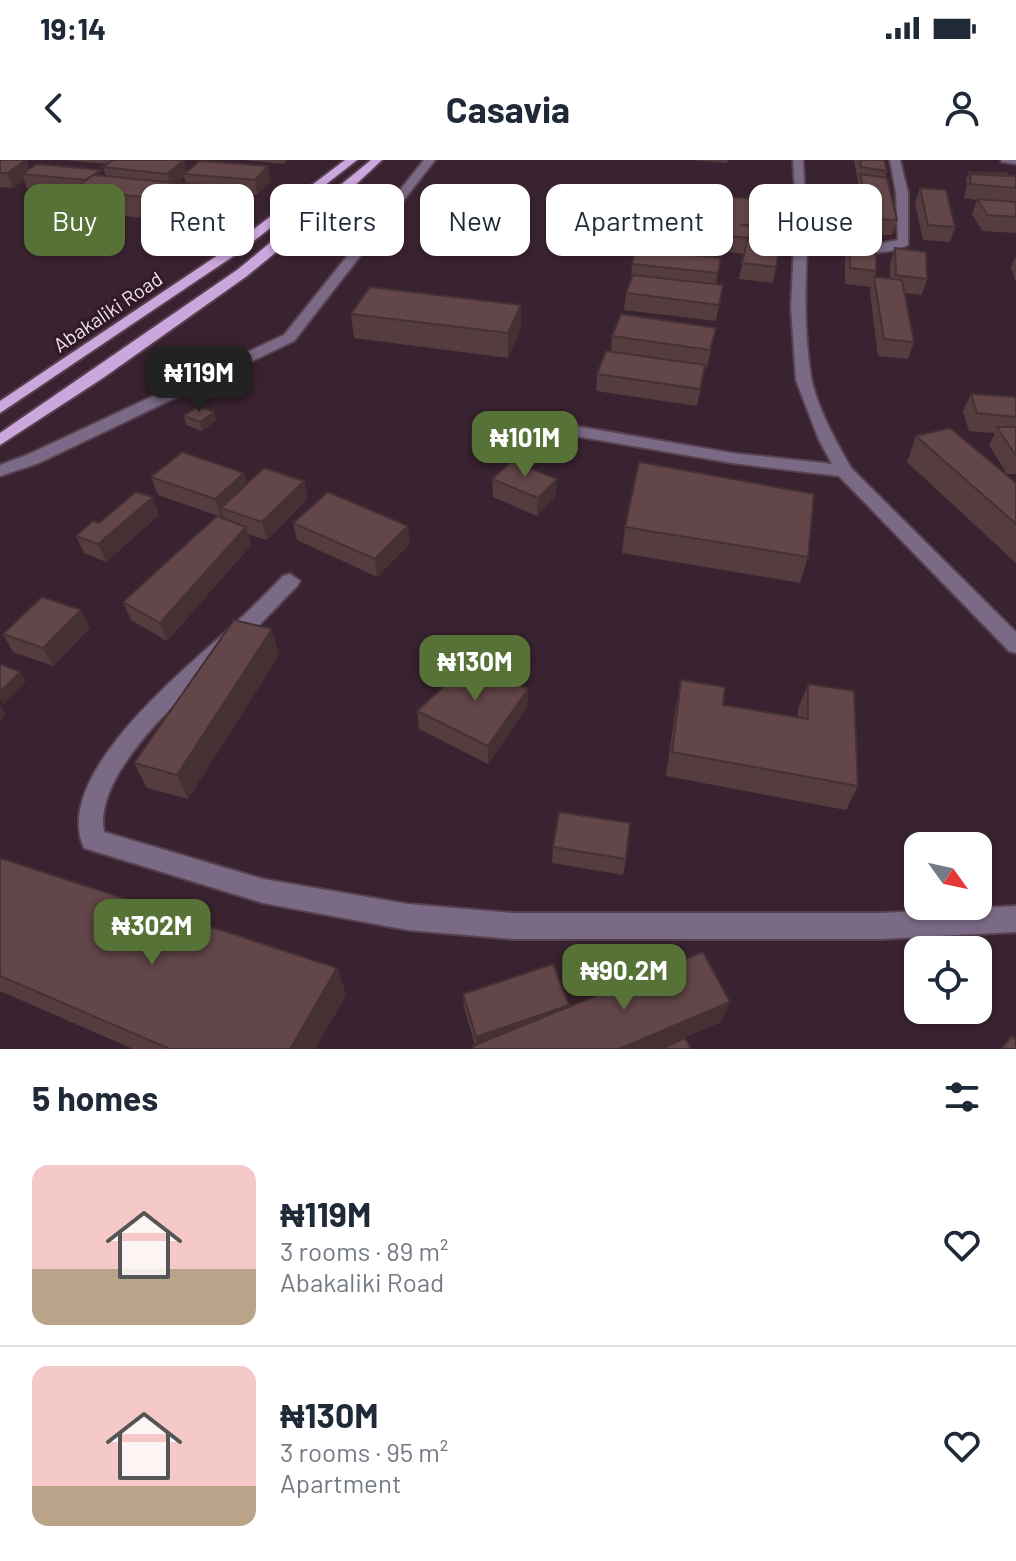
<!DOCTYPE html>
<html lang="en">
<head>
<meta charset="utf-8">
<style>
  body { margin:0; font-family:Barlow,sans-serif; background:#f2f2f3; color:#1f2937; height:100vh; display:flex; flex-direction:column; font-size:30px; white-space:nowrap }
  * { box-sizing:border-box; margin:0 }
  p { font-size:26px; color:#747a83 }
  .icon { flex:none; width:44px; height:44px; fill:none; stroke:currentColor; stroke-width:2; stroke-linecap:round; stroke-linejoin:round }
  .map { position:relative; height:889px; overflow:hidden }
  .drawer { display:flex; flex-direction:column; background:#fff; flex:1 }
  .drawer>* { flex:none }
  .banner { position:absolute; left:24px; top:24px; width:968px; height:72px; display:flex; gap:16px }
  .needle { width:52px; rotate:123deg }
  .controls { position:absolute; left:904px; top:672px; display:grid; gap:16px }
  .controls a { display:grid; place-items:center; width:88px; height:88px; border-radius:16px; background:#fff; box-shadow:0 2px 6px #0004; font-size:40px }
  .price { position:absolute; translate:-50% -68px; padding:0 18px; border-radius:16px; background:#567236; color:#fff; font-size:26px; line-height:52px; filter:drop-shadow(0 2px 4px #0008) }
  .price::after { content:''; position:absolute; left:50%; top:48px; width:24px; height:18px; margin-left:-12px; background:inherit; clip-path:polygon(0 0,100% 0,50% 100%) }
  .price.on { background:#222; color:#fff }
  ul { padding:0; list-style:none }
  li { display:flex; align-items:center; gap:24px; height:200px; padding:0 32px }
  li+li { border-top:2px solid #e0e1e3 }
  li span { display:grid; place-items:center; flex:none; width:224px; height:160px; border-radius:16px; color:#555 }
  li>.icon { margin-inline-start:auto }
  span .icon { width:96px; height:96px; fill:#fffc; stroke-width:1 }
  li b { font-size:34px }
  h2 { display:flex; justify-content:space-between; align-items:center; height:96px; padding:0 32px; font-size:34px }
  .tag { padding:0 28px; border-radius:16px; background:#fff; box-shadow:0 2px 6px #0004; font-size:28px; line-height:72px }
  .tag.on { background:#567236; color:#fff }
  .status { display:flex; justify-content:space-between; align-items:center; height:56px; padding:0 40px; background:#fff; direction:ltr }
  .status svg { height:22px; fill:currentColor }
  header { display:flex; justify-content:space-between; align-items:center; height:104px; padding:0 32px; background:#fff; font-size:36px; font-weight:700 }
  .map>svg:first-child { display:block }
</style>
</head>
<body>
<div class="status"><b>19:14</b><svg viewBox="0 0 49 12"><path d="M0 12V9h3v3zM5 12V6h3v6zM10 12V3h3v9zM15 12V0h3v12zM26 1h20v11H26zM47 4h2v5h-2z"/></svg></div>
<header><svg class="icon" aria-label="back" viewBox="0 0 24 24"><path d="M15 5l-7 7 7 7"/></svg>Casavia<svg class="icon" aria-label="person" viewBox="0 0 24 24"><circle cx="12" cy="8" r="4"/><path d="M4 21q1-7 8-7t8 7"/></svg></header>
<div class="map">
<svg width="1016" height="889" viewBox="0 0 1016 889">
  <rect width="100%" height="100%" fill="#3a2331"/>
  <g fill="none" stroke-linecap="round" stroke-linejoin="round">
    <defs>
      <path id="minor" d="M424,0H435L294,181L39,303L0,316V305L27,295L284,175Z
        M793,0H803L807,79L869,86L898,80L896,33L890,0H900L908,33V85C876,100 840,90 807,86C805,130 804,174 811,217C817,248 836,281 851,308L1016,472V493L1009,491L839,316L732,303L500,263L492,258L500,253L732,293L832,304L819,280L796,220L791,147L796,47Z
        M1001,0H1016V4L1002,2Z
        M290,414L300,421L297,426C280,443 263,462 245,479C204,517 91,608 104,672L263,719L408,744L514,753H882L1016,746V772L882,779H514L408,770L263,743L84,688C51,616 184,510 230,468C248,452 266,434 283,416Z"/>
      <path id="major" d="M345,0H357L241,91L0,253V241L233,85Z
        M371,0H382L337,42L247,116L103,218L0,285V273L237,110Z"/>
    </defs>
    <use href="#minor" stroke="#57414e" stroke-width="4"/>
    <use href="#major" stroke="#57414e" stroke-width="4"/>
    <use href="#minor" fill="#7b6a85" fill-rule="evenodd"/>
    <use href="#major" fill="#cba7de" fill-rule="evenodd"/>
  </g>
  <path fill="#553c3f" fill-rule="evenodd" d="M0,0H26L29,8L106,16L103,7L107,4L64,0H179L187,12L271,21L257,35L210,31L214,48L196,64L80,51L74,33L27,28L24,20L13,28L0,27ZM184,17L186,24L178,23Z
    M243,0H287L284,4Z
    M690,0H728L727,3Z
    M854,0H884L887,11L885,17L897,60L892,75L866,74L856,29L858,22Z
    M969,12L1016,16V73L982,71L972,54L977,40L964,38L967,25L966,19Z
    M920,28L955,67L950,82L923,80L915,43Z
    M713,36L771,65L776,107L773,123L739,119L744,94L707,89Z
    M850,82L876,111L875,117L890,119V104L895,88L927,119L922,135L905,133L914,182L908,199L878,196L870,133L871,127L845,124V98Z
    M1016,96V123L1011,107Z
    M721,98L716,124L723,125L716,161L624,150L626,133L631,120L632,104Z
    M521,145V169L508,198L354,178L351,154Z
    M716,168L707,207H705L697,246L596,231L597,214L611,192L612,176Z
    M971,234L1016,237V314H1007L989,285L995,273L969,271L963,251Z
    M184,256L216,260L202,271L186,265Z
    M916,276L1016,323V403L907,302Z
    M151,317L247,324L308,338L267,380L248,374L251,385L167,481L131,460L123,442L224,359L223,355L221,357L158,335Z
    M492,319L556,336L537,356L493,337Z
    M159,355L106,402L84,393L76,376Z
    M293,363L410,384L377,417L297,380Z
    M625,367L808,397L800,423L622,393Z
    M90,468L53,506L13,492L3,474Z
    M279,495L188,639L147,628L134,603Z
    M681,520L723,545L798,558V549L808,524L858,626L846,650L666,616L676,546Z
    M528,529L527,547L488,604L419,569L417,551Z
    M553,687L626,699L623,715L552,703Z
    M0,698L337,808L346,835L315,889H133L0,831Z
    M463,834L569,845L568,847L721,862L658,889H473V886L475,885L464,848Z"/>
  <path fill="#453133" d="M26,0L32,15L22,14L24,20L13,28L7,13Z
    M184,0L187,15L184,14V17L171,28L167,14Z
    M268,6L271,21L257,35L255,20Z
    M209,26L214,48L196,64L191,42Z
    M521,145V169L508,198V173Z
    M214,252L216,260L202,271L200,262Z
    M244,313L249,331L221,348L223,355L221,357L215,339Z
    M557,319L556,336L537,356L538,338Z
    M304,321L308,338L267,380L262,362Z
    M153,337L159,355L106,402L98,384Z
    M408,366L410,384L377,417L375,399Z
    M246,367L251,385L167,481L160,463Z
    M81,450L90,468L53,506L43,488Z
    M272,469L279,495L188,639L177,615Z
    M20,512L26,521L3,544L0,539V532Z
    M528,529L527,547L488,604V586Z
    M0,545L6,554L0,561Z
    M337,808L346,835L315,889H290Z
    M730,842L721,862L658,889H619Z
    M569,845L567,859L477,889L476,877Z"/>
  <path fill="#634649" stroke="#453133" stroke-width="2" d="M0,0H26L7,13H0Z
    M113,0H184L167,14L103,7Z
    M860,0H884L887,11L861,7Z
    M200,1L268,6L255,20L184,14Z
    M37,4L101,10L85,20L22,14Z
    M969,12L1007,13V16L971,14L970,17Z
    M860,14L887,18L897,60L870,59Z
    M971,14L1016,16V28L970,24Z
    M93,15L209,26L191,42L73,30Z
    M920,28L946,30L955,67L928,65Z
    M713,36L770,40L771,65H740L782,69L776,107L742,103L748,78L709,74Z
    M977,39L1016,42V57L988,55Z
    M850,82L876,85V111L850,108Z
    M895,88L926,92L927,119L896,115Z
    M636,89L721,98L718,113L632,104Z
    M633,115L723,125L719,145L626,133Z
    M874,117L902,120L914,182L884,179Z
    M370,127L521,145L508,173L351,154Z
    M621,154L716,168L710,190L612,176Z
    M606,191L705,205L700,229L597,214Z
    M971,234L1016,237V257L977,253Z
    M198,246L214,252L200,262L184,256Z
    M997,267H1016V296Z
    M950,268L1016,323V364L916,276Z
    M182,292L244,313L215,339L151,317Z
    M512,301L557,319L538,338L492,319Z
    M639,302L814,334L808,397L625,367Z
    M264,308L304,321L262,362L221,348Z
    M136,332L153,337L98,384L76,376L93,361L99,363Z
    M328,332L408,366L375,399L293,363Z
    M217,356L246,367L160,463L123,442Z
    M42,437L81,450L43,488L3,474Z
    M234,460L272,469L177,615L134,603Z
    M469,503L528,529L488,586L417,551Z
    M0,504L20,512L0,532Z
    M681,520L725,527L723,545L808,559V524L854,531L858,626L672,592Z
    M559,652L630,663L626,699L553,687Z
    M0,698L337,808L290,889H170L0,816Z
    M703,792L730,842L619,889H474L473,886Z
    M553,804L569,845L476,877L463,834Z
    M1012,876L1016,880V889H1001Z
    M685,878L691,889H662Z"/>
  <g text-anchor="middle" stroke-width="6" stroke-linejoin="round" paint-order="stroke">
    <g font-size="20" fill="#f0e1e9" stroke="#301a28">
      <text transform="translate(108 152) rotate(-34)" y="7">Abakaliki Road</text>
    </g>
  </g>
</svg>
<div class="controls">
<a><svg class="needle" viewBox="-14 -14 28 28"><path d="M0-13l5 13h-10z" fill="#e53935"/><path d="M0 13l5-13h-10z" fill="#747a83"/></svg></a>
<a><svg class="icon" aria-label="locate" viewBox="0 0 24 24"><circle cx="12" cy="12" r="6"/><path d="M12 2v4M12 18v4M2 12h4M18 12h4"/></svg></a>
</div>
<b class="price on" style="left:199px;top:254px">₦119M</b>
<b class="price" style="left:525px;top:319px">₦101M</b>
<b class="price" style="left:475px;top:543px">₦130M</b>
<b class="price" style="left:152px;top:807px">₦302M</b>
<b class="price" style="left:624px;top:852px">₦90.2M</b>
<div class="banner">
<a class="tag on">Buy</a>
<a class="tag">Rent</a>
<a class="tag">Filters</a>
<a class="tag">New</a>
<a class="tag">Apartment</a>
<a class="tag">House</a>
</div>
</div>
<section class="drawer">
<h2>5 homes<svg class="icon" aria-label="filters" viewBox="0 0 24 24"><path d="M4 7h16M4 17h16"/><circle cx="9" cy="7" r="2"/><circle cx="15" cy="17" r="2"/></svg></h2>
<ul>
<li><span style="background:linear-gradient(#f6c9c9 65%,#b9a48a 0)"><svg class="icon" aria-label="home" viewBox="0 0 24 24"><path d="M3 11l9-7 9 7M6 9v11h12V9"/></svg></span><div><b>₦119M</b><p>3 rooms · 89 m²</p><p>Abakaliki Road</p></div><svg class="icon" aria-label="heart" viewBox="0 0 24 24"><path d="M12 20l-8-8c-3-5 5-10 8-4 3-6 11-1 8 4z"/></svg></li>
<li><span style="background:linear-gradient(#f6c9c9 75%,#b9a48a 0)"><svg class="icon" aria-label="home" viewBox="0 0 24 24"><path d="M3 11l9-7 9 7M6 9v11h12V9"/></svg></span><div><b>₦130M</b><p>3 rooms · 95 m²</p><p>Apartment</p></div><svg class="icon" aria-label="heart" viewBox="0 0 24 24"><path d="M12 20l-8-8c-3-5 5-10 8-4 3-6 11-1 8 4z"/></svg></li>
</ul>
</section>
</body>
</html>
